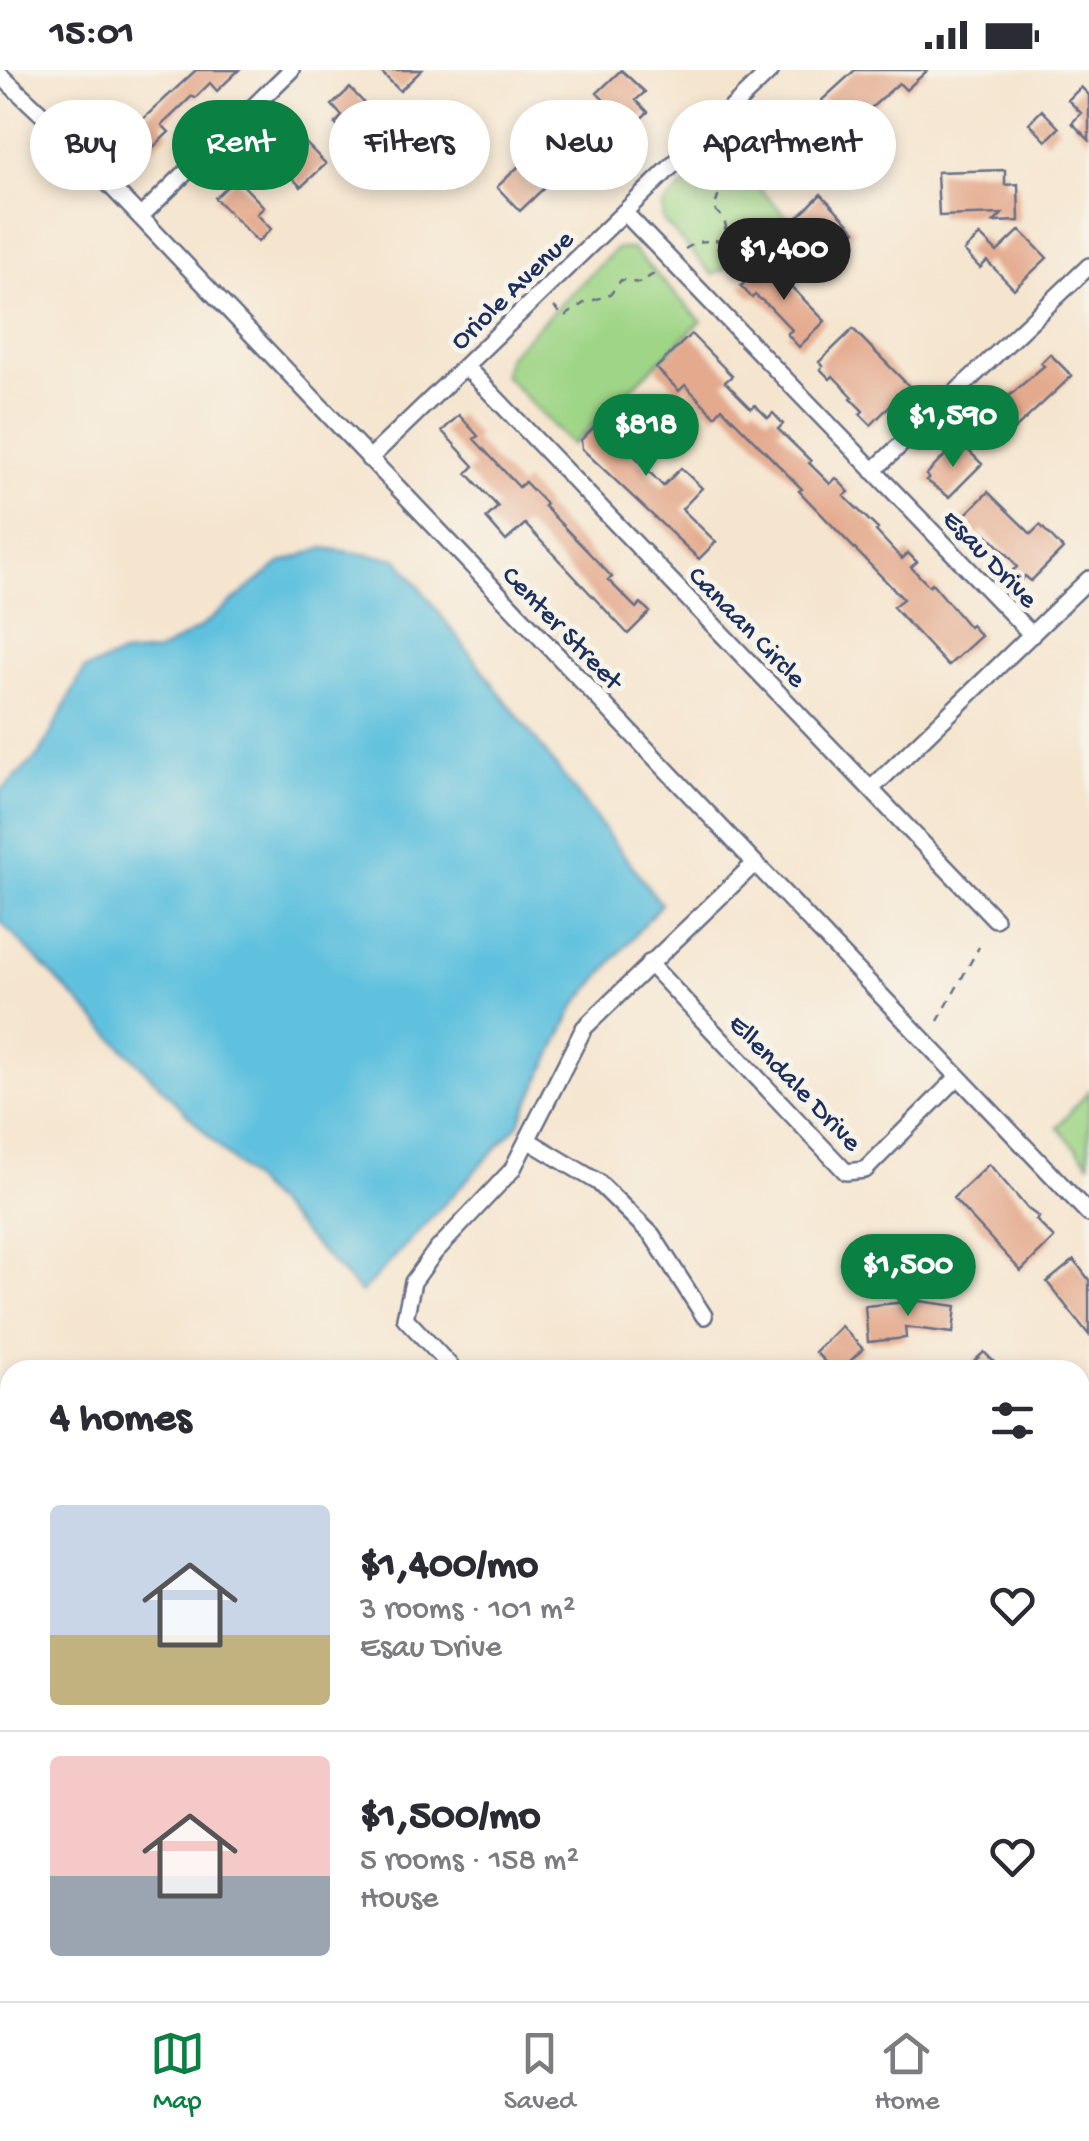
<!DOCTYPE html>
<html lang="en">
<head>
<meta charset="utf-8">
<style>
  body { margin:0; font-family:"Gochi Hand",sans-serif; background:#f2f2f3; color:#2b2b33; height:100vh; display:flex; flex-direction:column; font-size:38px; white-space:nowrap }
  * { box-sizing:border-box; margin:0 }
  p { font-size:32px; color:#7c7c81 }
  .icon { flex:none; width:55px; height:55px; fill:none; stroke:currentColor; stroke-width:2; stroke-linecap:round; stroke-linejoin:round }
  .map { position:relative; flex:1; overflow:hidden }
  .sheet { position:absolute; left:0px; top:1290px; width:1090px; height:642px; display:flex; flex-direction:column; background:#fff; border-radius:30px 30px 0 0; box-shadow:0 5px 15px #0003 }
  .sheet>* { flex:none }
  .hud { position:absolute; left:30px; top:30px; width:1030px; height:90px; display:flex; gap:20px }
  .price { position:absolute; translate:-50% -85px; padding:0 22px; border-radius:35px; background:#0b8043; color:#fff; font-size:32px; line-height:65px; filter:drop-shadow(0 2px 5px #0008) }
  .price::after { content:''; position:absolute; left:50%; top:60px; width:30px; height:22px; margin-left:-15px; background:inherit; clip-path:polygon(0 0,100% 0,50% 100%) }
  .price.current { background:#222; color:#fff }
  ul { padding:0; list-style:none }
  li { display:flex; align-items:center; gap:30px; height:250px; padding:0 50px }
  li+li { border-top:2px solid #e1e1e2 }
  li span { display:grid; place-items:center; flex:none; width:280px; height:200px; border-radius:10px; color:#555 }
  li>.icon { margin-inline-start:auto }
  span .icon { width:120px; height:120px; fill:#fffc; stroke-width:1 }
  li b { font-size:42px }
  h2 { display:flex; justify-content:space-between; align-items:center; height:120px; padding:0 50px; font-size:42px }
  .chip { padding:0 35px; border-radius:45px; background:#fff; box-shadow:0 5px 15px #0003; font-size:35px; line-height:90px }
  .chip.current { background:#0b8043; color:#fff }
  .status { display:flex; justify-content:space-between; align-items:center; height:70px; padding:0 50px; background:#fff; direction:ltr }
  .status svg { height:28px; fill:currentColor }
  .dock { display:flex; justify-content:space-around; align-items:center; height:140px; border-top:2px solid #e1e1e2; background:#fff; font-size:28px; color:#7c7c81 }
  .dock a { display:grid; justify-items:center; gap:5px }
  .dock .current { color:#0b8043 }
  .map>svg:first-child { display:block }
</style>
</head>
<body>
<div class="status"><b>15:01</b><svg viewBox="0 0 49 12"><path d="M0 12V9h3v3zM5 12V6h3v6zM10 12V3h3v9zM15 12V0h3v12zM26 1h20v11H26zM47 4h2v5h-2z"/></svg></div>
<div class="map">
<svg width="1089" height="1931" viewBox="0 0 1089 1931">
  <rect width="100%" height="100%" fill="#f7f3e8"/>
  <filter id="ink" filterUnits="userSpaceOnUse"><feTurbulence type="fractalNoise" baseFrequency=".01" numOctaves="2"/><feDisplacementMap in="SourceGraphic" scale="20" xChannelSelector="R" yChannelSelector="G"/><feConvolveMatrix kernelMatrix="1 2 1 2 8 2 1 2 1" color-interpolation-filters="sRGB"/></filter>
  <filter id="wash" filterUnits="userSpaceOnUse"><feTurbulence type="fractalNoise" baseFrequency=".0048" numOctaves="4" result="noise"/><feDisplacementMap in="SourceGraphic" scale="40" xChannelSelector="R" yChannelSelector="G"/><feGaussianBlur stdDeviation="2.25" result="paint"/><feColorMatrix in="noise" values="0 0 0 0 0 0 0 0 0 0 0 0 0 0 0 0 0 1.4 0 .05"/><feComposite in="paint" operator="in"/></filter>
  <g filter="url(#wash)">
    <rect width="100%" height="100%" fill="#f5e5cf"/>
    <path fill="#9fd586" stroke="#5d8272" stroke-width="2.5" d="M722,81L802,162L713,205L663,151V135Z
      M616,179H632L701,251L572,375L504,305L508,286Z
      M1089,1021V1092L1057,1057Z"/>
    <path fill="#60c1de" stroke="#3e789e" stroke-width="2.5" d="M323,478L398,489L661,834L575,936L518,1055L361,1223L0,851V722L40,684L84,600L122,585L158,582L201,557L280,493Z"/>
    <g id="blocks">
      <path fill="#e4aa8e" d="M196,0H239L217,21L210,13L195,28L192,26L162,55L169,62L140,90L120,70Z
        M379,0H422L400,21Z
        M621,0L645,22L636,30L648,42L631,58L597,23Z
        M855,0H928L906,20L899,13L861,47L854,39L846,47L838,38L833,42L822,30Z
        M1081,17L1089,25V70L1072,53L1081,43L1068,30Z
        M350,18L383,53L358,77L335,54L342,46L332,35Z
        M1042,40L1059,58L1046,71L1029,53Z
        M572,52L578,59L584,54L606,77L577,105L541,68L555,54L562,62Z
        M734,64L766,99L752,111L721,76Z
        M298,65L326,94L301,117L281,96L287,90L280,83Z
        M521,94L544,118L520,141L497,117Z
        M1005,100V115L1018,114L1019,151L994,152L1002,144L939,146L937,102Z
        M236,108L264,137L257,144L271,159L258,172L215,128Z
        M821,124L856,161L838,175L825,159L817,166L798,147Z
        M1020,160L1047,188L1014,219L987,191L980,198L964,181L980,165L997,182Z
        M766,191L825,251L799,277L787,264L792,260L769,236L755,225L752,228L741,216Z
        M853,259L909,316L871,355L860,344L863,341L851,329L853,327L833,306L830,309L820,299L823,296L819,292Z
        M691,264L732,306L725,312L751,338L755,335L768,348L773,343L783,354L778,359L811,391L809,393L830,414L836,408L849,422L844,426L878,459L876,461L902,489L908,483L917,492L911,497L929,516L932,513L969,557L971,555L981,566L948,596L893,537L903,529L799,421L802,419L722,338L715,346L685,315L679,321L656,298Z
        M1050,284L1072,306L1015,359L995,338L1044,296L1041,293Z
        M620,332L643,355L623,374L663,416L681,398L702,418L682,439L716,472L699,489L582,379L581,370Z
        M459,345L478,366L474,369L519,417L525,412L546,434L544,436L612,507L608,510L636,538L641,533L650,542L628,564L525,454L506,471L486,448L498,437L467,403L474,396L442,361Z
        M959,371L982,394L949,427L926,410L929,408L926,405Z
        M988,422L1031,464L1040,455L1063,479L1031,511L1025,506L1021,510L1012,501L1017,497L1009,486L983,460L977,466L960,450Z
        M989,1094L1028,1139L1039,1147L1036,1150L1054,1168L1021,1201L953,1128Z
        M1074,1190L1089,1210V1265L1047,1212Z
        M919,1231L956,1236L953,1263L905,1257L906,1268L868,1272L865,1236Z
        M841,1256L863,1279L848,1293L855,1300H833L815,1282Z
        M984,1282L1002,1300H965Z"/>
    </g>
  </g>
  <g filter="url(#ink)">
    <use href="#blocks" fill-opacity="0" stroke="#676f86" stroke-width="2.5"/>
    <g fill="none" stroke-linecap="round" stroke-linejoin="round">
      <defs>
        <path id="minor" d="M0,5L48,50L1089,1144
          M624,142L1032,565
          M140,147L291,0
          M465,296L995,849
          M369,389L771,0
          M873,401L1089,196
          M872,718L1089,509
          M649,893L846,1102L865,1100L958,1007
          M529,1071L598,1112L652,1165L704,1246
          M454,1300L405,1248L413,1212L434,1183L512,1100L584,958L755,793
          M0,1360L10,1370
          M1080,1515L1089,1528
          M0,1653L10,1663
          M151,1922L153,1931
          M393,1922L416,1931
          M755,1922L761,1931
          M1085,1931L1089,1918"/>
      </defs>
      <use href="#minor" stroke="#676f86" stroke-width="20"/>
      <path stroke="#676f86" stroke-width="2.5" stroke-dasharray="8 8" stroke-linecap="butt" d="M685,179L697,172L720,170L726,157L724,149L714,139L719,124
        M554,237L564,247L584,233L610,225L621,210L639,213L657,202
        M938,951L979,877"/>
      <use href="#minor" stroke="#fff" stroke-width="15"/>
    </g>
  </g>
  <g text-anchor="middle" stroke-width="10" stroke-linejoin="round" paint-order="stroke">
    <g font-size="28" fill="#1b2f5e" stroke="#f7f3e8">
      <text transform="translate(510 218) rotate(-44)" y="10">Oriole Avenue</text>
      <text transform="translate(992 487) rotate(46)" y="10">Esau Drive</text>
      <text transform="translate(749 555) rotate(46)" y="10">Canaan Circle</text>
      <text transform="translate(564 556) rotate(46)" y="10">Center Street</text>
      <text transform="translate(797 1011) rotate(46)" y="10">Ellendale Drive</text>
    </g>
  </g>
</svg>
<b class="price current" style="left:784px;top:233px">$1,400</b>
<b class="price" style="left:953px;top:400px">$1,590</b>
<b class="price" style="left:646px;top:409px">$818</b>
<b class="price" style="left:908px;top:1249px">$1,500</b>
<div class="hud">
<a class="chip">Buy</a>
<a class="chip current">Rent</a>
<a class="chip">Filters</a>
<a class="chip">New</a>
<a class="chip">Apartment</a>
</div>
<section class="sheet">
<h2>4 homes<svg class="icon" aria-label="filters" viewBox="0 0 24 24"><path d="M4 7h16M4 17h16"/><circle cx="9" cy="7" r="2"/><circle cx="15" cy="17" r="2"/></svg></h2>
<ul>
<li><span style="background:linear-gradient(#c9d6e8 65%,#c2b280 0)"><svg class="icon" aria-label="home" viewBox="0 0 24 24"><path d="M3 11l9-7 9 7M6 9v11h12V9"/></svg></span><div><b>$1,400/mo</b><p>3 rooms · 101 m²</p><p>Esau Drive</p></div><svg class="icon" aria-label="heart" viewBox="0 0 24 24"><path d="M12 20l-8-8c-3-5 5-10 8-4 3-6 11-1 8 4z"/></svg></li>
<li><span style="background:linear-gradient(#f6c9c9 60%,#9aa5b1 0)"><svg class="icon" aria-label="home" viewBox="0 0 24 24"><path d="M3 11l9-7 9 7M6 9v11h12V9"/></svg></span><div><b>$1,500/mo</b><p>5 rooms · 158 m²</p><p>House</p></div><svg class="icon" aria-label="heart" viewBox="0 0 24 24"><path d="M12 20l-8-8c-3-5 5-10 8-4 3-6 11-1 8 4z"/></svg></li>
</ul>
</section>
</div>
<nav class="dock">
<a class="current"><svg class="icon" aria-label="map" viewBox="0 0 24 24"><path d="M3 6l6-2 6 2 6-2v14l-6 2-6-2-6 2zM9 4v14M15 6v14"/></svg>Map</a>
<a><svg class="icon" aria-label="saved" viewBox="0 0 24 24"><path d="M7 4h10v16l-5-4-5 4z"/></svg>Saved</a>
<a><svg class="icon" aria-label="home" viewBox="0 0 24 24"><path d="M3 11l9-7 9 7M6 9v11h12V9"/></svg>Home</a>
</nav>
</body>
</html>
